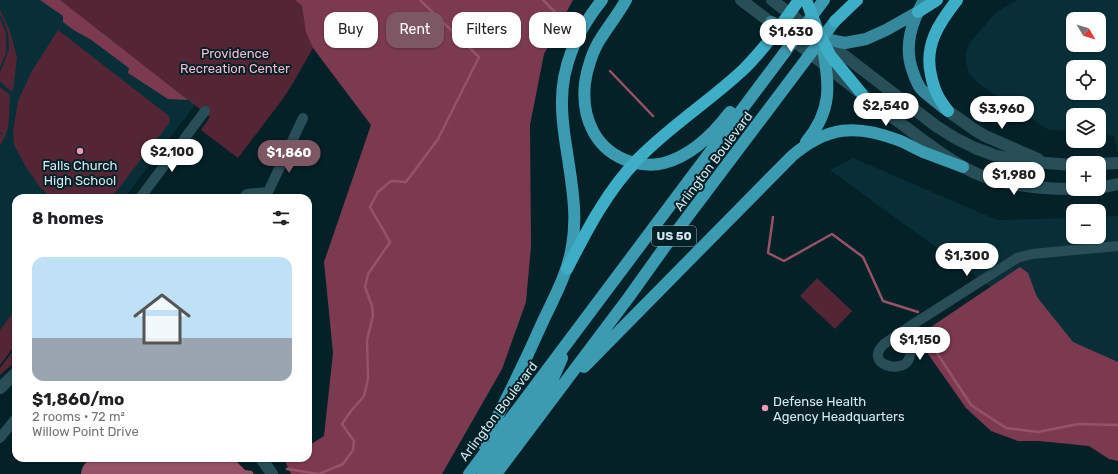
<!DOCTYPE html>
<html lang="en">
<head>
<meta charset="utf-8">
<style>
  body { margin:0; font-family:Rubik,sans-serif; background:#f2f2f2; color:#202124; height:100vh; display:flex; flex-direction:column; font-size:15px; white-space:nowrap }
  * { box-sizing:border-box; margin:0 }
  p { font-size:13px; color:#757577 }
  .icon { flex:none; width:22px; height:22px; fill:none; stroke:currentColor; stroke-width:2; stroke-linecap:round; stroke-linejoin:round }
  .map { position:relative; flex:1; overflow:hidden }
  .side { position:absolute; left:12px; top:194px; width:300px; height:268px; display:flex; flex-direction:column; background:#fff; border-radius:12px; box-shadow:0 1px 3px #0004 }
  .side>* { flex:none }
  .top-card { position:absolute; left:324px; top:12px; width:380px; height:36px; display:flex; gap:8px }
  .needle { width:26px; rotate:128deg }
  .buttons { position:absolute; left:1066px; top:12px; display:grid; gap:8px }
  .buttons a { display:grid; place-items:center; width:40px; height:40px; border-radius:8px; background:#fff; box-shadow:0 1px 3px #0004; font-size:20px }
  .price { position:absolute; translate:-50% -34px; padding:0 9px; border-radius:14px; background:#fff; color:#222; font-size:13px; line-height:26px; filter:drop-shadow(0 1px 2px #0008) }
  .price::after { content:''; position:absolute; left:50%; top:24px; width:12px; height:9px; margin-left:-6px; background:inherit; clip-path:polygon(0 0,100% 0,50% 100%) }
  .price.selected { background:#7e5765; color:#fff }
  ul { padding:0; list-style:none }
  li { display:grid; align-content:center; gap:8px; height:212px; padding:0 20px }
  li+li { border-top:1px solid #e0e0e0 }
  li span { display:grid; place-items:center; height:124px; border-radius:12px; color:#555 }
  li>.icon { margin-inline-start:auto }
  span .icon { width:72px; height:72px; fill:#fffc; stroke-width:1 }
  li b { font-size:17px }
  h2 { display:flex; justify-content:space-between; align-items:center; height:48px; padding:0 20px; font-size:17px }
  .tag { padding:0 14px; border-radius:12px; background:#fff; box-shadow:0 1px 3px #0004; font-size:14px; line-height:36px }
  .tag.selected { background:#7e5765; color:#fff }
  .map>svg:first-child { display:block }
</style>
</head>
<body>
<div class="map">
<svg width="1118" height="474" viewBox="0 0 1118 474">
  <rect width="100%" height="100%" fill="#042128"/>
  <path fill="#082f37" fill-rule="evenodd" d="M0,0H61L195,105L124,198H16V341L0,363Z
    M1018,0H1118V151H1117L1114,136L1099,134V115H1073V132L1047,129L978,83L970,75L968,70L966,60V52L970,42L994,15L1000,10ZM1073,19H1099V45H1073ZM1073,67H1099V93H1073Z
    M853,158L997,220L1073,218V237H1099V217L1118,216V380L830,170Z"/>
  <path fill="#542635" d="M59,0H327L321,25L313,48L293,83L282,100L238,158L201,130L210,117Z
    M0,10L10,31L17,57L13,91L8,89L0,81V72L6,58L9,48L8,33L5,24L0,14Z
    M0,18L6,33V53L0,68Z
    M58,30L169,116L170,122L111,198H51L40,187L26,167L14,145L13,132L18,101L32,71Z
    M0,87L10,95C8,114 12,129 0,145V134L2,135H3L0,132Z
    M817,278L852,311L835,329L800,296Z
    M16,309V344L0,365V330Z
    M16,347V361L0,375V368Z"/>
  <path fill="#7c3a50" d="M40,0H60L188,100L168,99L128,73L129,68L90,39L75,31L63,22V16Z
    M295,0H573L544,54L530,125L531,246L526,302L502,369L442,474H291L284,459L286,458H308V446L324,436L333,353L324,262L371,125L313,48L306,32L302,6Z
    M1020,267L1028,273L1037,297L1073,342L1118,362V461L1109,459L1089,446L1039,441H1018L991,431L966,408L916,337Z"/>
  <path fill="#965267" d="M100,458H233L245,470L252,471L254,474H81C83,461 89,460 100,458Z"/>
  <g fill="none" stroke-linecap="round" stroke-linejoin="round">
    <path stroke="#965267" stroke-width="2.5" d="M543,0L556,13
      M610,71L653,116
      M773,217L768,253L784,261L832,234L863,257L883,301L918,312
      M926,331L935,350L971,405L1006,428L1038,432L1078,424L1118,425
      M287,469L319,474L343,464L353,450L354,441L342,424L351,411L364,396L368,379L367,340L373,316L372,306L365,287L368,274L390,242L370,207L378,192L391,181L406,182L438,139L479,57L420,0"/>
    <path stroke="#284f58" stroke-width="10" d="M140,198L205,111
      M243,198L247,194L268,192L303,118
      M912,325C912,328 911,331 910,334C910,342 912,351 909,359C902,375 863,364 884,344L912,325L1017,258L1032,254L1118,246
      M0,438L16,418"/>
    <path stroke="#284f58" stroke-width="12" d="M0,388L16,373
      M261,458L272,474"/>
    <path stroke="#284f58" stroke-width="12" d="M741,0C795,40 846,83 899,122C923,140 948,160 975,173C1005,186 1040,189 1073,189
      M772,0L936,126L955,138L975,148L994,155L1020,161L1073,165
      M948,111L975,130L985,136L1038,159
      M1099,164L1118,163
      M1099,188L1118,184"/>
    <path stroke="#35889b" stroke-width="12" d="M924,0C912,22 903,46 913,72C915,78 917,84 921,89C928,96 937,102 945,109
      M771,22L788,30L796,33L845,43L866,39L886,30L918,12"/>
    <path stroke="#3a9bb1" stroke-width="12" d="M626,0C619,13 609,25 601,38C593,50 587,68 585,83C581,119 596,151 631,162C643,165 653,166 664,163C691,156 714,133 730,112
      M806,142C835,107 828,82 822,41
      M584,367L642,308L792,156C827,126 856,124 898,140C906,143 914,148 923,152C936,157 950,162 963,167
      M483,444C505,403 525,362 544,319C555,296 568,272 572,246C577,219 573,192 569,165C566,145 562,125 562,105C561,65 577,31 602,0
      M469,474L824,0
      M483,474L552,381L562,358
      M496,474L629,297L664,248L835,21"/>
    <path stroke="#3eaec7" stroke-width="12" d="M806,0L818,31L830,55L862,94
      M918,12L937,0
      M835,21L857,0
      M948,111C938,98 934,90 931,75C924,45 939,23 957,0
      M567,269C587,230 607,191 638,159C670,126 710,101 744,69C765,48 782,24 799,0"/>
  </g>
  <g fill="#f19ab4" stroke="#042128" stroke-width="1.5">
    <circle cx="80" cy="151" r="4"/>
    <circle cx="765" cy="408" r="4"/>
  </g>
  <g text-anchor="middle" stroke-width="4" stroke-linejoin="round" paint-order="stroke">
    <rect fill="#042128" stroke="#96adb3" stroke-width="1" x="652" y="226" width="44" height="20" rx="3"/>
    <g font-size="12" font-weight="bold" fill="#d4e9ee">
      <text x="674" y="240">US 50</text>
    </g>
    <g font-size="13" fill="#f9bbcc" stroke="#042128">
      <text x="235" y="58">Providence<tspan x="235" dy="15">Recreation Center</tspan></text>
    </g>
    <g font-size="13" fill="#d4e9ee" stroke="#042128">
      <text transform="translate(713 161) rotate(-53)" y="5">Arlington Boulevard</text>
      <text transform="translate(498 411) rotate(-53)" y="5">Arlington Boulevard</text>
    </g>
    <g font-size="13" fill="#d4e9ee" stroke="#042128">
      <text x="80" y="170">Falls Church<tspan x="80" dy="15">High School</tspan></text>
      <text x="773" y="406" text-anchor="start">Defense Health<tspan x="773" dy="15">Agency Headquarters</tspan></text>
    </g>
  </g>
</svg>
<div class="buttons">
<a><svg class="needle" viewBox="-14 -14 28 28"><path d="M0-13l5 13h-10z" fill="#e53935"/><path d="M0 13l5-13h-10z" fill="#757577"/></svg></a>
<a><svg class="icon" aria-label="locate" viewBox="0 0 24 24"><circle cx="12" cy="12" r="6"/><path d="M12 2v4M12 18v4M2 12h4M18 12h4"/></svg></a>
<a><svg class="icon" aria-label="layers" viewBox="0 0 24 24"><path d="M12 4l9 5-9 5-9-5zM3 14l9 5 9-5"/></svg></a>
<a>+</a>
<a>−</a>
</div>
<b class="price" style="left:791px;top:53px">$1,630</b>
<b class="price" style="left:886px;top:127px">$2,540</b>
<b class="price" style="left:1002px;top:130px">$3,960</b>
<b class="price" style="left:172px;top:173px">$2,100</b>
<b class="price selected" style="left:289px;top:174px">$1,860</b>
<b class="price" style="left:1014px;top:196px">$1,980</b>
<b class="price" style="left:967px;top:277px">$1,300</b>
<b class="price" style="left:920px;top:361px">$1,150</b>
<div class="top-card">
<a class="tag">Buy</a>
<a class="tag selected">Rent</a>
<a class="tag">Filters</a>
<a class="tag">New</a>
</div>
<section class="side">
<h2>8 homes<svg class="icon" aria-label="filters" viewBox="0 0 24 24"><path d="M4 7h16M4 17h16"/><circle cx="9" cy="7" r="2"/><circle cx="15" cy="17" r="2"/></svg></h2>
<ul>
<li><span style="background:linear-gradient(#bfe0f5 65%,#9aa5b1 0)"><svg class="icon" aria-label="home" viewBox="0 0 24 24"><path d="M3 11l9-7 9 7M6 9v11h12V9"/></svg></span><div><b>$1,860/mo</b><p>2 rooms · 72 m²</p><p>Willow Point Drive</p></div></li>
</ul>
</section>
</div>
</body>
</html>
